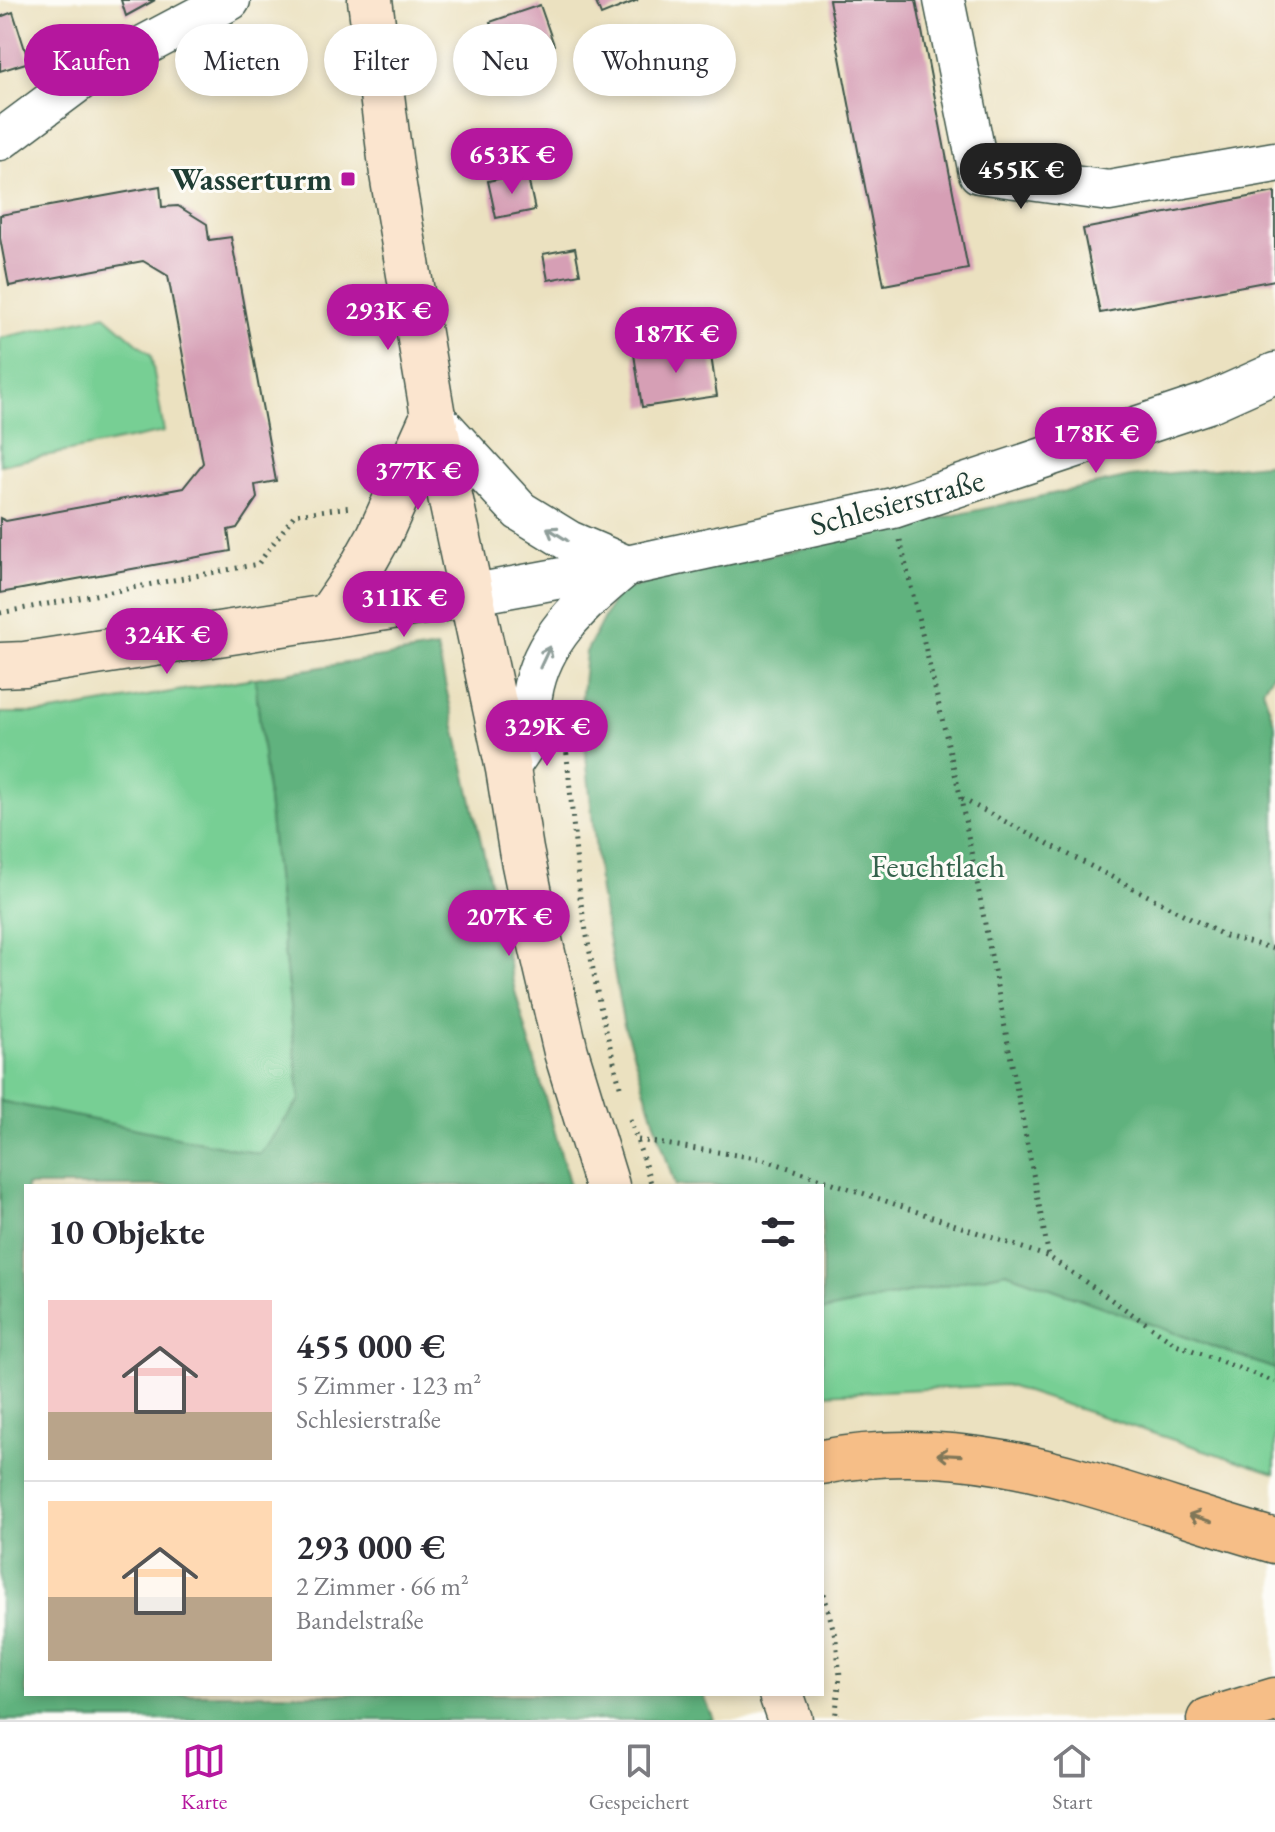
<!DOCTYPE html>
<html lang="de">
<head>
<meta charset="utf-8">
<style>
  body { margin:0; font-family:"EB Garamond",serif; background:#f7f7f7; color:#2b2b33; height:100vh; display:flex; flex-direction:column; font-size:30px; white-space:nowrap }
  * { box-sizing:border-box; margin:0 }
  p { font-size:26px; color:#7c7c81 }
  .icon { flex:none; width:44px; height:44px; fill:none; stroke:currentColor; stroke-width:2; stroke-linecap:round; stroke-linejoin:round }
  .map { position:relative; flex:1; overflow:hidden }
  .drawer { position:absolute; left:24px; top:1184px; width:800px; height:512px; display:flex; flex-direction:column; background:#fff; border-radius:0px; box-shadow:0 4px 12px #0003 }
  .drawer>* { flex:none }
  .hud { position:absolute; left:24px; top:24px; width:800px; height:72px; display:flex; gap:16px }
  .price { position:absolute; translate:-50% -68px; padding:0 18px; border-radius:28px; background:#b5179e; color:#fff; font-size:26px; line-height:52px; filter:drop-shadow(0 2px 4px #0008) }
  .price::after { content:''; position:absolute; left:50%; top:48px; width:24px; height:18px; margin-left:-12px; background:inherit; clip-path:polygon(0 0,100% 0,50% 100%) }
  .price.active { background:#222; color:#fff }
  ul { padding:0; list-style:none }
  li { display:flex; align-items:center; gap:24px; height:200px; padding:0 24px }
  li+li { border-top:2px solid #e1e1e2 }
  li span { display:grid; place-items:center; flex:none; width:224px; height:160px; border-radius:0px; color:#555 }
  li>.icon { margin-inline-start:auto }
  span .icon { width:96px; height:96px; fill:#fffc; stroke-width:1 }
  li b { font-size:34px }
  h2 { display:flex; justify-content:space-between; align-items:center; height:96px; padding:0 24px; font-size:34px }
  .tag { padding:0 28px; border-radius:36px; background:#fff; box-shadow:0 4px 12px #0003; font-size:28px; line-height:72px }
  .tag.active { background:#b5179e; color:#fff }
  .tab-bar { display:flex; justify-content:space-around; align-items:center; height:112px; border-top:2px solid #e1e1e2; background:#fff; font-size:22px; color:#7c7c81 }
  .tab-bar a { display:grid; justify-items:center; gap:4px }
  .tab-bar .active { color:#b5179e }
  .map>svg:first-child { display:block }
</style>
</head>
<body>
<div class="map">
<svg width="1275" height="1720" viewBox="0 0 1275 1720">
  <rect width="100%" height="100%" fill="#fdfcf7"/>
  <filter id="ink" filterUnits="userSpaceOnUse"><feTurbulence type="fractalNoise" baseFrequency=".0125" numOctaves="2"/><feDisplacementMap in="SourceGraphic" scale="16" xChannelSelector="R" yChannelSelector="G"/><feConvolveMatrix kernelMatrix="1 2 1 2 8 2 1 2 1" color-interpolation-filters="sRGB"/></filter>
  <filter id="wash" filterUnits="userSpaceOnUse"><feTurbulence type="fractalNoise" baseFrequency=".006" numOctaves="4" result="noise"/><feDisplacementMap in="SourceGraphic" scale="32" xChannelSelector="R" yChannelSelector="G"/><feGaussianBlur stdDeviation="1.8" result="paint"/><feColorMatrix in="noise" values="0 0 0 0 0 0 0 0 0 0 0 0 0 0 0 0 0 1.4 0 .05"/><feComposite in="paint" operator="in"/></filter>
  <g filter="url(#wash)">
    <rect width="100%" height="100%" fill="#ebe1c0"/>
    <path fill="#77cf94" stroke="#4b8664" stroke-width="2" d="M105,315L151,355L164,432L0,465V338Z
      M255,678L300,1100L260,1154L0,1101V713H46Z
      M1006,1272L1275,1369V1473L1005,1385L822,1394V1311Z"/>
    <path fill="#61b27e" stroke="#407859" stroke-width="2" d="M1275,463V670L1263,689L1275,725V1369L1006,1272L822,1311V1186H675L623,1021L600,892L581,706L586,652L617,592L657,580L1130,477Z
      M437,648L515,991L570,1186H26V1694H703L714,1720H0V1101L260,1154L300,1100L255,678Z"/>
    <g id="blocks">
      <path fill="#d69fb5" d="M121,0H155L126,16Z
        M595,0H638L601,15Z
        M829,0H916L968,269L884,285Z
        M540,5L554,45L505,63L490,22Z
        M13,12L29,62L0,71V17Z
        M527,173L535,210L496,218L488,181Z
        M160,186L162,207L178,206L207,224L209,240L231,237L276,481L255,485L257,498L237,528L228,530L231,551L0,593V518L6,521L183,488L203,463L168,276L143,261L9,286L0,238V215Z
        M1275,192V280L1100,313L1083,229Z
        M575,248L580,274L548,280L543,254Z
        M709,342L717,396L642,407L634,354Z"/>
    </g>
  </g>
  <g filter="url(#ink)">
    <use href="#blocks" fill-opacity="0" stroke="#3e5649" stroke-width="2"/>
    <g fill="none" stroke-linecap="round" stroke-linejoin="round">
      <defs>
        <path id="street" d="M944,0L979,173L1109,191L1275,162
          M0,140L83,78L230,0
          M433,416L520,511L569,541L627,566
          M469,595L627,566L893,508L1208,403L1275,373
          M508,769C515,758 527,744 531,732C534,721 530,707 532,695C541,638 583,603 624,568"/>
        <path id="secondary" d="M370,0L392,174L433,416L508,769L521,850L538,932L566,1052L607,1186
          M328,617L360,570L379,536L433,416
          M0,665L25,664L469,595
          M781,1694L790,1720"/>
        <path id="primary" d="M822,1462C985,1430 1123,1499 1275,1541
          M1209,1720L1275,1700"/>
      </defs>
      <use href="#street" stroke="#3e5649" stroke-width="43"/>
      <use href="#secondary" stroke="#3e5649" stroke-width="47"/>
      <use href="#primary" stroke="#3e5649" stroke-width="47"/>
      <path stroke="#3e5649" stroke-width="5" stroke-dasharray="2 6" stroke-linecap="butt" d="M900,540L961,799L1049,1257L1176,1344L1275,1382
        M0,613L258,564L295,514L351,507
        M566,745L580,898L599,1002L621,1090
        M962,799L1225,936L1275,949
        M630,1119L652,1186
        M638,1140L763,1159L1049,1257
        M822,1586L836,1640L840,1676L835,1720"/>
      <use href="#street" stroke="#fff" stroke-width="40"/>
      <use href="#secondary" stroke="#fbe5cf" stroke-width="44"/>
      <use href="#primary" stroke="#f6be87" stroke-width="44"/>
    </g>
    <defs><path id="oneway-shaft" d="M-6 0H5M1.5-3L5.5 0L1.5 3" fill="none" stroke-width="1.6" stroke-linecap="round" stroke-linejoin="round" transform="scale(2)"/></defs>
    <g stroke="#8f9e9a">
      <use href="#oneway-shaft" transform="translate(557 534) rotate(-148)"/>
      <use href="#oneway-shaft" transform="translate(545 657) rotate(-65)"/>
    </g>
    <g stroke="#807759">
      <use href="#oneway-shaft" transform="translate(949 1455) rotate(-177)"/>
      <use href="#oneway-shaft" transform="translate(1200 1518) rotate(-162)"/>
    </g>
  </g>
  <rect fill="#b5179e" stroke="#fdfcf7" stroke-width="3" x="340" y="171" width="16" height="16" rx="4"/>
  <g text-anchor="middle" stroke-width="6" stroke-linejoin="round" paint-order="stroke">
    <g font-size="32" font-weight="bold" fill="#1f3d34" stroke="#fdfcf7" text-anchor="end">
      <text x="332" y="190">Wasserturm</text>
    </g>
    <g font-size="32" fill="#1f3d34" stroke="#fdfcf7">
      <text transform="translate(897 502) rotate(-15)" y="11">Schlesierstraße</text>
    </g>
    <g font-size="32" fill="#35624c" stroke="#fdfcf7">
      <text x="938" y="877">Feuchtlach</text>
    </g>
  </g>
</svg>
<b class="price" style="left:512px;top:196px">653K €</b>
<b class="price active" style="left:1021px;top:211px">455K €</b>
<b class="price" style="left:388px;top:352px">293K €</b>
<b class="price" style="left:676px;top:375px">187K €</b>
<b class="price" style="left:1096px;top:475px">178K €</b>
<b class="price" style="left:418px;top:512px">377K €</b>
<b class="price" style="left:404px;top:639px">311K €</b>
<b class="price" style="left:167px;top:676px">324K €</b>
<b class="price" style="left:547px;top:768px">329K €</b>
<b class="price" style="left:509px;top:958px">207K €</b>
<div class="hud">
<a class="tag active">Kaufen</a>
<a class="tag">Mieten</a>
<a class="tag">Filter</a>
<a class="tag">Neu</a>
<a class="tag">Wohnung</a>
</div>
<section class="drawer">
<h2>10 Objekte<svg class="icon" aria-label="filters" viewBox="0 0 24 24"><path d="M4 7h16M4 17h16"/><circle cx="9" cy="7" r="2"/><circle cx="15" cy="17" r="2"/></svg></h2>
<ul>
<li><span style="background:linear-gradient(#f6c9c9 70%,#b9a48a 0)"><svg class="icon" aria-label="home" viewBox="0 0 24 24"><path d="M3 11l9-7 9 7M6 9v11h12V9"/></svg></span><div><b>455 000 €</b><p>5 Zimmer · 123 m²</p><p>Schlesierstraße</p></div></li>
<li><span style="background:linear-gradient(#ffd9b3 60%,#b9a48a 0)"><svg class="icon" aria-label="home" viewBox="0 0 24 24"><path d="M3 11l9-7 9 7M6 9v11h12V9"/></svg></span><div><b>293 000 €</b><p>2 Zimmer · 66 m²</p><p>Bandelstraße</p></div></li>
</ul>
</section>
</div>
<nav class="tab-bar">
<a class="active"><svg class="icon" aria-label="map" viewBox="0 0 24 24"><path d="M3 6l6-2 6 2 6-2v14l-6 2-6-2-6 2zM9 4v14M15 6v14"/></svg>Karte</a>
<a><svg class="icon" aria-label="saved" viewBox="0 0 24 24"><path d="M7 4h10v16l-5-4-5 4z"/></svg>Gespeichert</a>
<a><svg class="icon" aria-label="home" viewBox="0 0 24 24"><path d="M3 11l9-7 9 7M6 9v11h12V9"/></svg>Start</a>
</nav>
</body>
</html>
